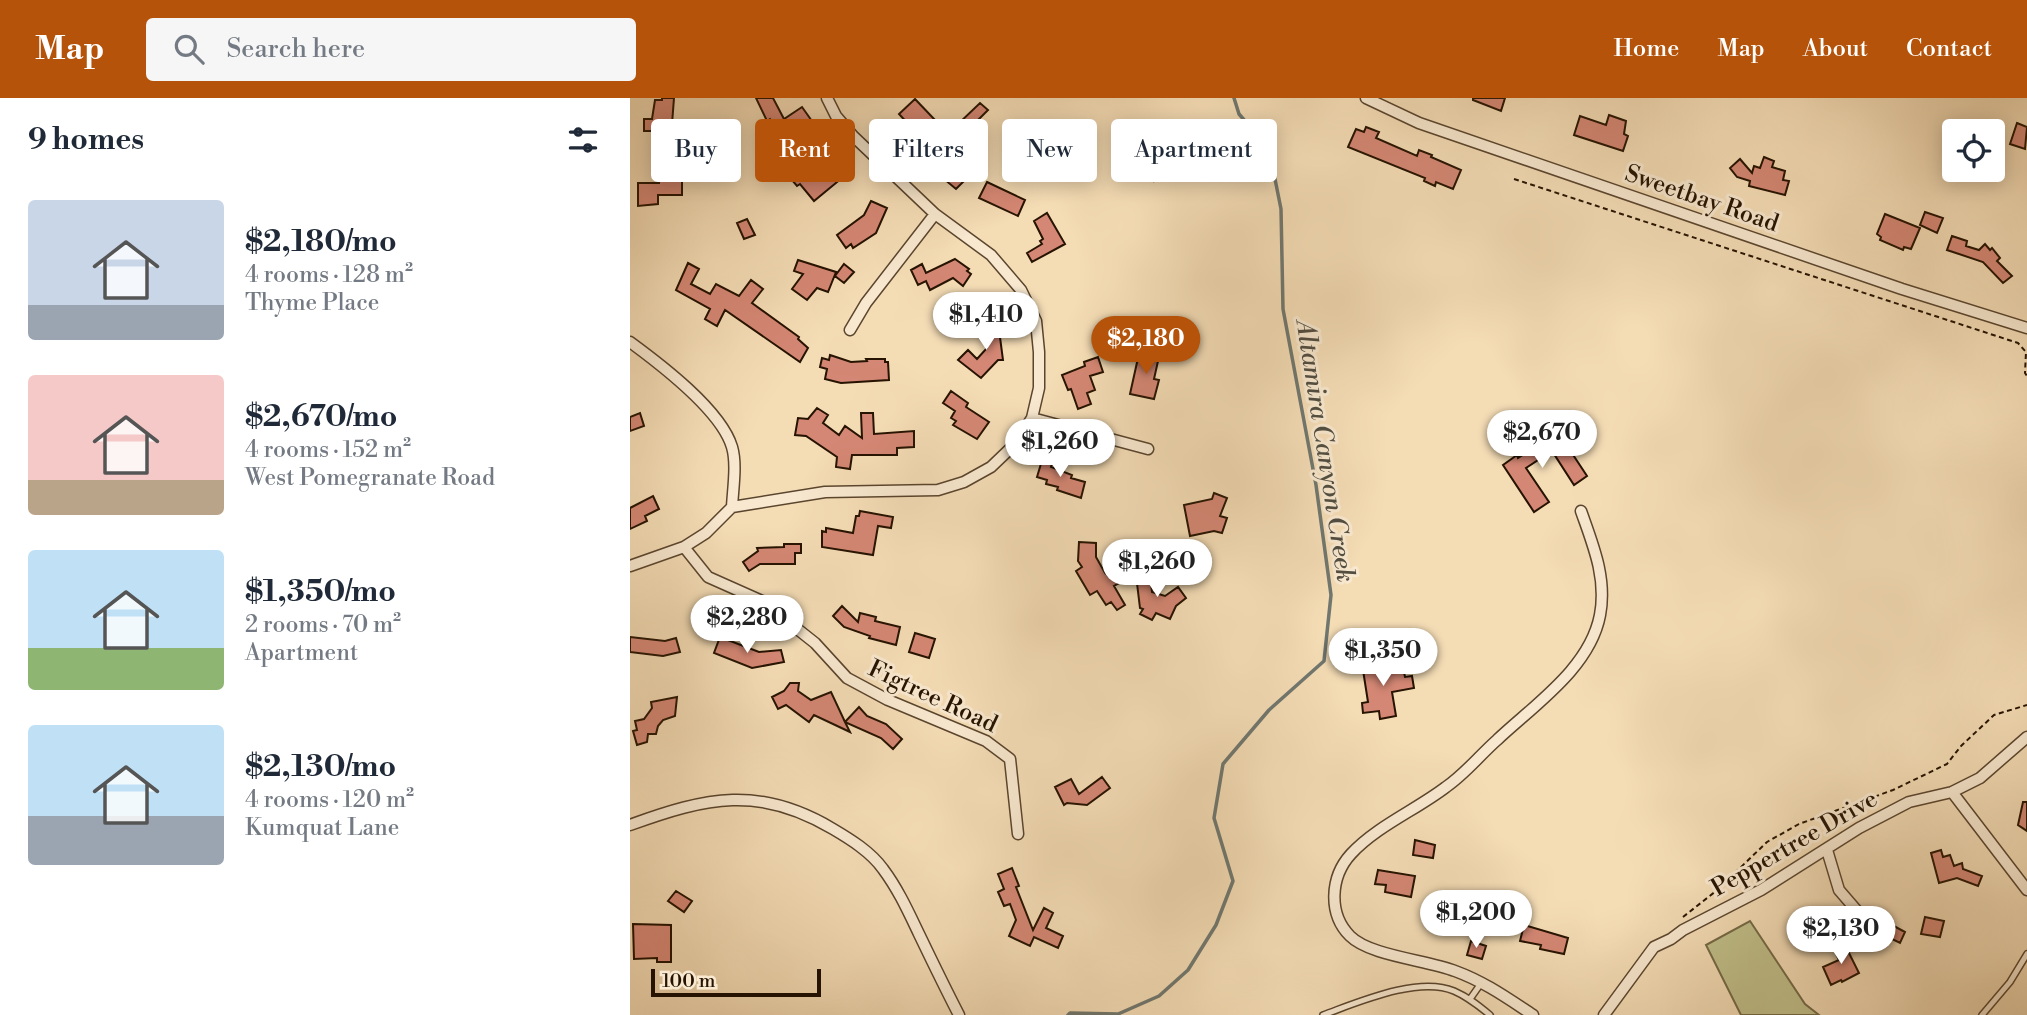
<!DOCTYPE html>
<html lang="en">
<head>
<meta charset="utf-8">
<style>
  body { margin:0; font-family:"Libre Bodoni",serif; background:#f6f6f7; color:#1f2937; height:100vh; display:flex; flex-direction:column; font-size:26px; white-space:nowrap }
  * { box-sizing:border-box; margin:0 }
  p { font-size:23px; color:#747a83 }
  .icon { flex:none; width:38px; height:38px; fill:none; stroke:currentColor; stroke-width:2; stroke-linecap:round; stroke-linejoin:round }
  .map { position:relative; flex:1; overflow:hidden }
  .details { display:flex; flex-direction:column; background:#fff; width:630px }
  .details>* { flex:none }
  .banner { position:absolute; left:21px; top:21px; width:665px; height:63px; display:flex; gap:14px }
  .fabs { position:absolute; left:1312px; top:21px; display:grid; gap:14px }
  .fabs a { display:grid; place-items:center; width:63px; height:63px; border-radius:7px; background:#fff; box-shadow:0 4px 18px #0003; font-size:35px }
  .scale { position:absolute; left:21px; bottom:18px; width:170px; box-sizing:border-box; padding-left:7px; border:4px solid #261301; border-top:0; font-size:19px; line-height:24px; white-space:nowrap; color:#261301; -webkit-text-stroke:5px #f8e8cf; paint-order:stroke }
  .price { position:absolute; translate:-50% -60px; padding:0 16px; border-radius:24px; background:#fff; color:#222; font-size:23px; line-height:46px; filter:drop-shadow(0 2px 4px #0008) }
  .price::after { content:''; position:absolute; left:50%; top:42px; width:21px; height:16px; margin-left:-10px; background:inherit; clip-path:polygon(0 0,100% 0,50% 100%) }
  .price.on { background:#b45309; color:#fff }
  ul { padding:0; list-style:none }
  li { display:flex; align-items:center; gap:21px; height:175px; padding:0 28px }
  li span { display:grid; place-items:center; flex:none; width:196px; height:140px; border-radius:7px; color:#555 }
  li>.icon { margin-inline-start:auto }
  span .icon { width:84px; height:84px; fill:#fffc; stroke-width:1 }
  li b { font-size:30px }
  h2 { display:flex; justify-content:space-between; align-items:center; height:84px; padding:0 28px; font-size:30px }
  .tag { padding:0 24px; border-radius:7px; background:#fff; box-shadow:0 4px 18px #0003; font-size:24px; line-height:63px }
  .tag.on { background:#b45309; color:#fff }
  header { display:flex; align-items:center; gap:42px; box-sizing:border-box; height:98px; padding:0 35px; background:#b45309; color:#fff }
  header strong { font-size:33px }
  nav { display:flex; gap:38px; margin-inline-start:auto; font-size:24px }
  .search { width:490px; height:63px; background:#f6f6f7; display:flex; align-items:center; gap:18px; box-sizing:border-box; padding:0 24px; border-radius:7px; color:#747a83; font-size:26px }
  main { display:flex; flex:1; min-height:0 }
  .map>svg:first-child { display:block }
</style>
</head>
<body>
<header>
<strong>Map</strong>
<div class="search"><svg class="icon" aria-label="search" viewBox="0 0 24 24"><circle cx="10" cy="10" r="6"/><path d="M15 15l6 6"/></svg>Search here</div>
<nav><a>Home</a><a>Map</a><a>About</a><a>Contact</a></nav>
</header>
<main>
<section class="details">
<h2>9 homes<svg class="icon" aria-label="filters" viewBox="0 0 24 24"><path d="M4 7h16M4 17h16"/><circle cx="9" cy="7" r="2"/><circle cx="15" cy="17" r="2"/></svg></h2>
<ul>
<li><span style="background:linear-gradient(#c9d6e8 75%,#9aa5b1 0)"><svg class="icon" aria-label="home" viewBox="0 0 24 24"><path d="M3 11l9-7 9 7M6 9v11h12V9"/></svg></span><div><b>$2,180/mo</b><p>4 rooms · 128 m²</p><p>Thyme Place</p></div></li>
<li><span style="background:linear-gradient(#f6c9c9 75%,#b9a48a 0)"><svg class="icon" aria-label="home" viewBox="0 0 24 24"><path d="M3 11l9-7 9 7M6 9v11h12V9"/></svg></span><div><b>$2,670/mo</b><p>4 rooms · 152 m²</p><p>West Pomegranate Road</p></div></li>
<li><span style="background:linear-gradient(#bfe0f5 70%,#8fb573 0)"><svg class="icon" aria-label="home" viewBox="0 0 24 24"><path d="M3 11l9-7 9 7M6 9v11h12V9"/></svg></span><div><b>$1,350/mo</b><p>2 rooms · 70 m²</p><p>Apartment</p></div></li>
<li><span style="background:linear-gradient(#bfe0f5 65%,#9aa5b1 0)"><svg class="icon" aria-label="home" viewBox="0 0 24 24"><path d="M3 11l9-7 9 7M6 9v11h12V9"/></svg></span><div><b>$2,130/mo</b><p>4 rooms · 120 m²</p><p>Kumquat Lane</p></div></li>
</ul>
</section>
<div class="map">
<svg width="1397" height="917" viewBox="0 0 1397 917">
  <rect width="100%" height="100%" fill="#f4dcb5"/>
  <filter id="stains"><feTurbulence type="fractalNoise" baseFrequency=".00286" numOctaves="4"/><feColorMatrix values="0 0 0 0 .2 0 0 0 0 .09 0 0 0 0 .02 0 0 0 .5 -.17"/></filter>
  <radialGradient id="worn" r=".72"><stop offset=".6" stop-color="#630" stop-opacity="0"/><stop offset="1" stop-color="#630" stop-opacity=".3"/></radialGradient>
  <path fill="#c0bf8a" stroke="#736946" stroke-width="2" d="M1120,823L1175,906L1189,917H1111L1076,847Z"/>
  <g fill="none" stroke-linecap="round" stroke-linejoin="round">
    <path stroke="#70776f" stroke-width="3.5" d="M438,917L440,915L488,916L529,898L558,872L586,827L603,783L584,720L593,666L639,612L694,563L701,497L686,387L653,211L651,111L639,51L609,16L604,0"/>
  </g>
  <path fill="#d48774" stroke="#261301" stroke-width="2" d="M32,0H44L42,26H35V33H14V21H22L25,2H32Z
    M126,0H143L154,21L172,9L194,40L169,57L190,81L203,70L212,80L184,103L170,86L167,88L156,75L160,72L148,51L153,48L150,44L155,41L140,21L137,23Z
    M843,0H875L871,13L843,2Z
    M285,1L305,22L291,35L304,49L350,5L358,12L321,49L333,61L326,68L338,79L326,91L314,81L317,78L305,66L300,70L271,38L281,29L269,16Z
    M979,17L996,23L994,36L998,38L993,53L944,37L950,18L976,27Z
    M1387,25L1397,29L1395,51L1380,46Z
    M527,29L546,32L540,72L532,70L530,78L524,83L508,61L523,50Z
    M736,29L749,34L746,40L787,58L789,52L802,57L801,59L831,72L823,91L806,84L805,88L794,83L795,80L718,49L726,31L734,34Z
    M1134,59L1144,63L1142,69L1155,73L1153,82L1159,83L1155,97L1119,88L1120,83L1107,79L1100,70L1110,61L1122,75L1124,68L1130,70Z
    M30,65H52V97H28V106L8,108V85H29Z
    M357,84L395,102L388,118L349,100Z
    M241,103L257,110L246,135L223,150L221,146L216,150L207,137L234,117Z
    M1295,114L1313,120L1307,135L1290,127Z
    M417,115L435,146L402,164L397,155L412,146L410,143L413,141L404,123Z
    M1255,116L1290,130L1281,151L1274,149L1273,152L1250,142L1251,139L1247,136Z
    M117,121L125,137L114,141L107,125Z
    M1322,138L1337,143L1336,148L1349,152L1355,146L1360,152L1362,150L1370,160L1367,163L1382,178L1373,185L1353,164L1317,152Z
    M325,161L339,171L337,173L341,176L333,188L323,180L300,192L296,183L288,187L281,172L292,166L296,175Z
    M168,162L206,174L198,194L187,190L177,202L162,191L173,176L164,173Z
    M58,165L69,171L61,186L80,196L86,186L109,198L121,182L133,191L122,205L169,239L168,241L178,250L170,264L95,212L87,228L75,221L80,211L46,192Z
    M214,166L224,174L214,185L205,178Z
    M368,224L373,262H368L351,280L328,262L338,252L347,261L357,250L354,226Z
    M477,236L493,238L491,257L475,256Z
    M516,251L530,254L524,281L529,282L524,301L500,296L508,260L514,261Z
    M200,257L221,264L237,263L236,261H255V264H258L259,282L211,285L195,281L197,271L190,269L192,260L199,262Z
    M468,259L473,274L460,278L465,292L457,295L461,306L448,311L441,291L438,292L432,277L455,268L454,264Z
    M321,293L338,305L336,309L359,324L347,341L323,327L326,323L321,320L325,313L313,305Z
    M187,310L198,317L193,325L209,337L215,328L232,340L231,315H243L244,336L284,333V349L267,350V357H222L220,371L206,369L207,359L176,338L165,337L168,320L178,321Z
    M10,315L14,328L0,333V319Z
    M930,337L957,378L944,387L922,353L896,370L919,404L904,414L873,367L887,357L888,360L914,343L916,346Z
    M413,359L423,362L421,369L442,377L441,380L455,384L451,400L427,392L428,389L416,386L417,382L407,379Z
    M584,395L597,400L590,418L597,420L592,435L584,433L560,438L554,407L582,401Z
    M23,398L29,411L15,418L17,423L0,431V410Z
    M230,413L263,419L261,430L248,428L243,457L192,449V433L196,434V430L223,435L226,418H229Z
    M449,444L466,445V459L475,475L478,478L487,473L493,483L484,488L495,507L487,512L481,504L476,507L467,493L460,497L446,473L452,469L448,463Z
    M154,446H171V455H165V466H130L119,473L113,464L128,453L127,450L154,449Z
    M520,475L522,494L535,498L548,489L556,500L546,508L540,521L526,515L522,522L510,516L513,511L510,510L506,477Z
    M212,508L228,524L230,515L246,519L245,523L270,529L266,547L239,540L240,538L214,529L203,518Z
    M285,535L305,541L299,560L279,554Z
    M0,539L35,543L46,540L50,554L33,558L0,554Z
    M90,539L129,554L151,552L154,564L122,570L84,555Z
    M753,560L755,568L759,567V572L770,571L771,574H774L775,579L782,578L784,590L762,594L766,618L750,621L749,613L733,615L732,605L738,604L733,572L737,571L736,563Z
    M160,585H169L168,593L181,602L201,594L215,624L229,609L237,618L256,626L272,641L263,651L251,640L215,624L220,634L184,617L179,624L156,607L148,611L142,599L154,593Z
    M47,599L45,618L33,622L28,628L26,636H18L17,644L7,647L3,633L7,632L5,623L14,621L22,610L21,604Z
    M472,679L480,690L457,707L437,705L434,707L425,689L441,681L449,696Z
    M1393,704H1397V733L1388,727Z
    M785,742L805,747L803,760L783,757Z
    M1311,752L1313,759L1320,757L1324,768L1332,765L1333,771L1352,778L1348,788L1327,780L1309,785L1301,755Z
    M382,770L389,788L386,789L403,832L414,810L423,815L416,830L433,838L428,850L404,839L400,848L379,838L386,822L380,806L374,808L368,794L374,791L368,776Z
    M748,772L785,778L781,799L755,794L756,787L745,786Z
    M46,793L62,803L54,814L38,803Z
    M1295,819L1314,823L1310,839L1291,836Z
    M3,826L41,827V864H27V860L4,861Z
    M894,827L938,840L934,856L910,851L911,847L890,843Z
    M1262,827L1275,834L1270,845L1256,838Z
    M841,843L856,848L852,861L837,857Z
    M1213,843L1229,875L1212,884L1211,882L1201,887L1193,869L1209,862L1202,848Z"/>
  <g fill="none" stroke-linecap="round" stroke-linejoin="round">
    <defs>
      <path id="lane" d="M840,901L852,884
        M693,917C729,904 788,878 824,893C838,899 849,908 860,917
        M1352,917L1380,884L1397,856"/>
      <path id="street" d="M736,0L789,25L1272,191L1397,230
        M220,232L236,205L305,116
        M0,244C30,266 91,312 102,349C107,366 103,390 102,409L76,435L54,449L0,468
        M402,320L518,351
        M102,409L195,394L308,392L334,384L361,369L385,346L402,320L409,290V254L406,223L391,192L361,157L305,116L223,38L206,18L197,0
        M54,449L78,479L132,503L185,545L217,580L258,602L356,643L380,661L388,736
        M1322,694L1397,792
        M0,727C77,699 129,687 203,731C220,741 241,754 253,771C268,791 278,813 289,836C302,863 315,890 329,917
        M1197,752L1209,792L1234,821
        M903,917C877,900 855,884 825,873C797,862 740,858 720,838C698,816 700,779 721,756C747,728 786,712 816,689C835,676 850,657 867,642C904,607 960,570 970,517C977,480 963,447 951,413
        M974,917L1024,849L1041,841L1053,832L1131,792L1229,730L1279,704L1322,694L1350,680L1397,639"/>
    </defs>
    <use href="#lane" stroke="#5a452e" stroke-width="8"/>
    <use href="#street" stroke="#5a452e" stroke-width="13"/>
    <path stroke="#261301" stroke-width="2" stroke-dasharray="5 3.5" stroke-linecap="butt" d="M884,81L1388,245L1396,254L1395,275L1397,278
      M1053,819L1086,793L1137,744L1169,726L1263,692L1317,666L1331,648L1364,617L1397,607"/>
    <use href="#lane" stroke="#f8e8cf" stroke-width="5"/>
    <use href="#street" stroke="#f8e8cf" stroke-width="10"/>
  </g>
  <g text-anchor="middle" stroke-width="6" stroke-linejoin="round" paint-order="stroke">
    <g font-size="24" fill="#261301" stroke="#f8e8cf">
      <text transform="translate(1072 100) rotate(19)" y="8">Sweetbay Road</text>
      <text transform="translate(303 598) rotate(25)" y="8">Figtree Road</text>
      <text transform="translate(1164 745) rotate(-30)" y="8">Peppertree Drive</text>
    </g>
    <g font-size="26" font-style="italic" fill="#514d41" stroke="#f8e8cf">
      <text transform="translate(696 353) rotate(81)" y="9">Altamira Canyon Creek</text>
    </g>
  </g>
  <rect width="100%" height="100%" filter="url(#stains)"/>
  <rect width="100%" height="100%" fill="url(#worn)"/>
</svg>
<div class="fabs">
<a><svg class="icon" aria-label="locate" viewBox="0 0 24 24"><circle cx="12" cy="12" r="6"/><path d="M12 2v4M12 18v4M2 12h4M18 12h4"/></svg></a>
</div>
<div class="scale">100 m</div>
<b class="price" style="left:356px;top:254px">$1,410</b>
<b class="price on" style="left:516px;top:278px">$2,180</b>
<b class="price" style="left:912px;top:372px">$2,670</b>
<b class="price" style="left:430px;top:381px">$1,260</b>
<b class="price" style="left:527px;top:501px">$1,260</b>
<b class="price" style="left:117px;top:557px">$2,280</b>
<b class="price" style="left:753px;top:590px">$1,350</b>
<b class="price" style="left:846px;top:852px">$1,200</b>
<b class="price" style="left:1211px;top:868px">$2,130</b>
<div class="banner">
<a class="tag">Buy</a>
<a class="tag on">Rent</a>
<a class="tag">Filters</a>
<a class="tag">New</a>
<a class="tag">Apartment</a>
</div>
</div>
</main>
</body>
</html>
